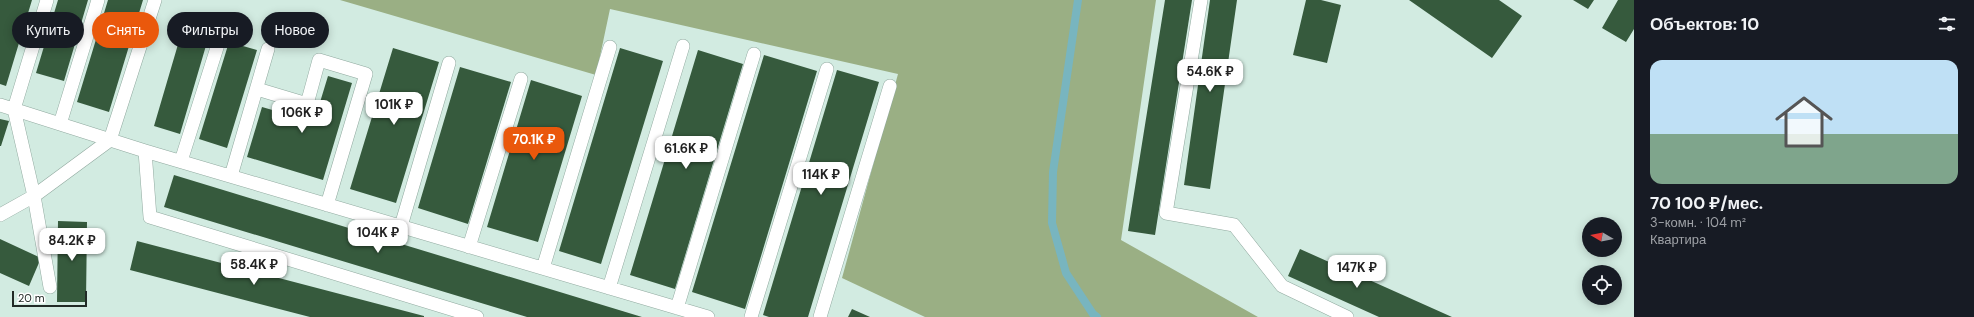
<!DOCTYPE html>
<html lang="ru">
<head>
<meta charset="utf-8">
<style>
  body { margin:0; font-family:"DM Sans",sans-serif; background:#242831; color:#f1f3f6; height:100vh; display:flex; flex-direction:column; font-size:15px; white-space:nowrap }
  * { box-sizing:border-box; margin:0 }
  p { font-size:13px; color:#9ea1a6 }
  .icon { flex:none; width:22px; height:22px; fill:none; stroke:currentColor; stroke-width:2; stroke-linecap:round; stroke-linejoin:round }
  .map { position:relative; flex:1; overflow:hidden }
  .details { display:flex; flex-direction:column; background:#171b24; width:340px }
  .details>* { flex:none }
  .top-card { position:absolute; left:12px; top:12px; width:380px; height:36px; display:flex; gap:8px }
  .needle { width:26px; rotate:280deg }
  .buttons { position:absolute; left:1582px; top:217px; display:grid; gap:8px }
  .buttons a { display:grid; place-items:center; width:40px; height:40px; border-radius:50%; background:#171b24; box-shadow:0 2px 10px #0003; font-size:20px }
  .scale { position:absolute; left:12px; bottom:10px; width:75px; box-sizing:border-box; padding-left:4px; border:2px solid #212a26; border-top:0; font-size:11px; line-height:14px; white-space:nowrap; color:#212a26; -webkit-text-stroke:3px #fff; paint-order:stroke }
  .price { position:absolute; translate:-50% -34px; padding:0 9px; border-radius:8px; background:#fff; color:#222; font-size:13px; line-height:26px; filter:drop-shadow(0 1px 2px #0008) }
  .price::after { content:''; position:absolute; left:50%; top:24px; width:12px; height:9px; margin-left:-6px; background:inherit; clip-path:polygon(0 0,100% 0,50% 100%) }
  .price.active { background:#ea580c; color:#fff }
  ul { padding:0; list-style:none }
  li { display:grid; align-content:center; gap:8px; height:212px; padding:0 16px }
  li+li { border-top:1px solid #363941 }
  li span { display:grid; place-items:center; height:124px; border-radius:12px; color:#555 }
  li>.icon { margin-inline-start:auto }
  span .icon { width:72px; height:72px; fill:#fffc; stroke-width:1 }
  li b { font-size:17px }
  h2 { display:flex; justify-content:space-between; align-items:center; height:48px; padding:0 16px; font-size:17px }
  .pill { padding:0 14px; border-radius:18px; background:#171b24; box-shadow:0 2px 10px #0003; font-size:14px; line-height:36px }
  .pill.active { background:#ea580c; color:#fff }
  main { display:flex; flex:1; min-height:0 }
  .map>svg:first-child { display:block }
</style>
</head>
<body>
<main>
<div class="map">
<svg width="1634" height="317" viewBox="0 0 1634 317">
  <rect width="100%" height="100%" fill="#d2ebe1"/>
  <path fill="#9aaf84" d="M340,0H1156L1121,240L1258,317H925L842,278L898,74L610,9L596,75Z"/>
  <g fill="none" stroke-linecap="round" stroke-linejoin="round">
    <path stroke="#78b5bf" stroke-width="8" d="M1078,0L1053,172L1052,223L1066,273L1093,314L1097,317"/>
  </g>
  <path fill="#365a3d" d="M0,0H32L6,86L0,84Z
    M58,0H88L64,81L36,73Z
    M108,0H143L109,112L77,102Z
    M1165,0H1192L1155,235L1128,231Z
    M1210,0H1237L1210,189L1184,185Z
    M1306,0H1321L1341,5L1327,63L1293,55Z
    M1409,0H1499L1522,16L1492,58Z
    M1573,0H1594L1588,9Z
    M1618,0H1634V29L1626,42L1602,28Z
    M184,24L210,32L180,134L154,126Z
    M229,42L257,50L227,148L199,139Z
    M393,48L439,62L396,203L350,189Z
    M620,48L663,61L601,264L559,251Z
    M698,50L743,64L675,289L630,275Z
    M764,55L817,71L745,309L692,292Z
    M460,67L511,82L468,224L418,208Z
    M837,70L879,82L808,317H769L763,315Z
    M328,76L352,83L323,180L247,157L262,107L314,122Z
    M531,80L582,96L538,242L487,227Z
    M0,119L9,121L1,146H0Z
    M174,175L642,317H527L164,207Z
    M58,221L87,222L86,302H57Z
    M0,239L41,258L29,286L0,273Z
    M137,241L424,316V317H310L130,270Z
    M1300,249L1452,317H1379L1288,276Z
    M852,309L870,317H848Z"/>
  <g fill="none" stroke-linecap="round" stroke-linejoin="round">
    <defs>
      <path id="service" d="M47,0L14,109L34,196L50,287
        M1201,0L1166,213L1234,225L1282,286L1347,317
        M257,89L307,104L319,60L366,74L327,205
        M0,105L145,151L708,317
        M60,124L98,0
        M145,151L150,217L477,317
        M181,161L221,35
        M231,176L268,49
        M0,215L34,196L110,140L155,0
        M401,226L449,63
        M469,247L521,79
        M543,268L610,47
        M609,288L683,46
        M677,308L754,54
        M751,317L827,69
        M820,317L890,86"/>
    </defs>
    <use href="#service" stroke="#90a99f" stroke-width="14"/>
    <use href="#service" stroke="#fff" stroke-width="13"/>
  </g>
</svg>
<div class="buttons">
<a><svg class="needle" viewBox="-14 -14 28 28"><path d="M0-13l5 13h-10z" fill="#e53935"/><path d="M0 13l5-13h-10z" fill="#9ea1a6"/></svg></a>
<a><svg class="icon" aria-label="locate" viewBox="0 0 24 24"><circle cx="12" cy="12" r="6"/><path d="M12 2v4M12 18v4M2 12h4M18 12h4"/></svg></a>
</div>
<div class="scale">20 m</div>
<b class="price" style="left:1210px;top:93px">54.6K ₽</b>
<b class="price" style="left:394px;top:126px">101K ₽</b>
<b class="price" style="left:302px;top:134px">106K ₽</b>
<b class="price active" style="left:534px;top:161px">70.1K ₽</b>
<b class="price" style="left:686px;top:170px">61.6K ₽</b>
<b class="price" style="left:821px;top:196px">114K ₽</b>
<b class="price" style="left:378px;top:254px">104K ₽</b>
<b class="price" style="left:72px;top:262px">84.2K ₽</b>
<b class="price" style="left:254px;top:286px">58.4K ₽</b>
<b class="price" style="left:1357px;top:289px">147K ₽</b>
<div class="top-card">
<a class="pill">Купить</a>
<a class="pill active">Снять</a>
<a class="pill">Фильтры</a>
<a class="pill">Новое</a>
</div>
</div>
<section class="details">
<h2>Объектов: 10<svg class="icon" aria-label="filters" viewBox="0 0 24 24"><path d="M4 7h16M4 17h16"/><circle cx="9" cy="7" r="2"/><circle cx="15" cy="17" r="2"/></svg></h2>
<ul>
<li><span style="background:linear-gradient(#bfe0f5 60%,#7fa58c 0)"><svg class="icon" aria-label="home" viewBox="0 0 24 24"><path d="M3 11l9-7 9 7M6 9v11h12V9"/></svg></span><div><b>70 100 ₽/мес.</b><p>3-комн. · 104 m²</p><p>Квартира</p></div></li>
</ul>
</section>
</main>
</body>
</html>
